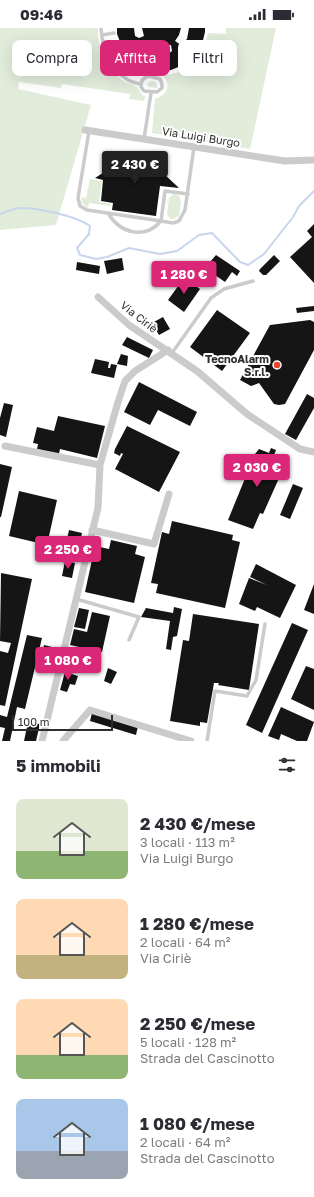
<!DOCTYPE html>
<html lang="it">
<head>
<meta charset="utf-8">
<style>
  body { margin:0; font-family:"Golos Text",sans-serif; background:#f2f2f3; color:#2b2b33; height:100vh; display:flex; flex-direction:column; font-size:15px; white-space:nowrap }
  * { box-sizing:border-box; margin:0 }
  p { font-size:13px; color:#7c7c81 }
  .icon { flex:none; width:22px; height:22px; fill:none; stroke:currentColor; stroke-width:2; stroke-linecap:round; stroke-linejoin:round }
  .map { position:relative; height:713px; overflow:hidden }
  .details { display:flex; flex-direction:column; background:#fff; flex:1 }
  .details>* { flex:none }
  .hud { position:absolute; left:12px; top:12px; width:290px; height:36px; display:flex; gap:8px }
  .scale { position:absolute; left:12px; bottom:10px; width:101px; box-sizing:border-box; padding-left:4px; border:2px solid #2e2e2e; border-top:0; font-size:11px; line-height:14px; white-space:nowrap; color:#2e2e2e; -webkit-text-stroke:3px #fff; paint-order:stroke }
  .price { position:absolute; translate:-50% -34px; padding:0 9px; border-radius:4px; background:#db2777; color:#fff; font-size:13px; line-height:26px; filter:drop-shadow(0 1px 2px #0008) }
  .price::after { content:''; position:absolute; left:50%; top:24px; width:12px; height:9px; margin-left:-6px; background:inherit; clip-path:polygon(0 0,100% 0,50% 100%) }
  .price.on { background:#222; color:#fff }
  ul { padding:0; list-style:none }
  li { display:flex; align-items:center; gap:12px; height:100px; padding:0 16px }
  li span { display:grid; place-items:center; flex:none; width:112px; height:80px; border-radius:8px; color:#555 }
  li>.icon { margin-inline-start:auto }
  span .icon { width:48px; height:48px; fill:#fffc; stroke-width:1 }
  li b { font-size:17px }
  h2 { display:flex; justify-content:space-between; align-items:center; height:48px; padding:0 16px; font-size:17px }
  .pill { padding:0 14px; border-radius:8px; background:#fff; box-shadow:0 4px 16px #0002; font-size:14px; line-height:36px }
  .pill.on { background:#db2777; color:#fff }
  .status { display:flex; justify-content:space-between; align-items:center; height:28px; padding:0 20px; background:#fff; direction:ltr }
  .status svg { height:11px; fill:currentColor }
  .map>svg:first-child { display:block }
</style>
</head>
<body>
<div class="status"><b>09:46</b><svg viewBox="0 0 49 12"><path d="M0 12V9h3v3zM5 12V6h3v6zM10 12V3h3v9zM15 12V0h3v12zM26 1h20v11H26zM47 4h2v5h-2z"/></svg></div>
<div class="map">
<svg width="314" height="713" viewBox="0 0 314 713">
  <rect width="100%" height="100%" fill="#fff"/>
  <path fill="#e1ecdb" d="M0,0H98C97,20 107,39 122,52C126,55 136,57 138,60C141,64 140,67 146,69L143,73L129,71L130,66L62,56L61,60L19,54L18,61L91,77L56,197L0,202Z
    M226,0H276L250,121L152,105L155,71C167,67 172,57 163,48L176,45L184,41L190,46L195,43L193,35L205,19L208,5L226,6Z
    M151,53L156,54L158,60L148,59L147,56Z
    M90,151L102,153L99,174L111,176V178L89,175L88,180L82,175L81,169L86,170Z
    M174,166L179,168L181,173L179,188L173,191H170L167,186L169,170Z"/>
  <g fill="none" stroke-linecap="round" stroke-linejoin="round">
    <path stroke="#c7d6ec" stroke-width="2" d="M0,186C7,184 14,180 21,180C38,180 77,188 90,198L89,206L77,220L80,227L96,231L107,229L129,220L160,226L177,223L199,207L212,205L240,234L248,237L264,226L293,189L299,178L314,163"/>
  </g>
  <path fill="#151515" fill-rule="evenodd" d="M117,0H134L135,8L139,10L144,8L142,0H181L179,7L175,13L181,17L187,11L189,0H205V4L201,20L190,32L194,40L190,42L183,37L171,42L158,43L141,39L128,29L121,31L118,27L123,21L117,6ZM147,13L156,18L171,17L172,23L167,27L152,26L145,22L144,17Z
    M120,126L164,132L162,144L179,160L160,158L156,188L112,182L113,175L101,173L103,152L95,150L109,141L119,139Z
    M314,196V255L290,229L312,209L307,203Z
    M216,227L240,243L237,248L232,244L225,254L205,240Z
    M274,227L280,233L266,247H263L259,243L260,241Z
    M122,230L124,242L107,246L104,233Z
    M77,234L100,238L99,246L76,242Z
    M184,250L200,261L184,284L168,272Z
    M314,278V283L297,285L296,280Z
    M217,282L250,305L222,343L190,319Z
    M163,289L170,301L159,307L152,295Z
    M310,292L314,294V322L285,376L279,377L274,376L259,355L251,358L240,352L270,297Z
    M127,309L153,322L149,330L122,317Z
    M121,326L128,328L127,338L117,336Z
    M95,331L109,334L108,340H110L111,336L117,337L114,350L91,345Z
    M139,354L197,384L190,398L158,382L150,397L124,384Z
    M307,366L314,370V380L296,412L285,406Z
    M4,375L13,377L6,409L0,407V390Z
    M58,388L105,398L97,430L60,421L59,426L37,421L38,416L33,415L37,399L54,403Z
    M127,398L180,424L159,464L115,441L123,426L121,425L120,428L114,425L115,421Z
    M271,420L276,422L274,427L285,432L282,438L284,439L263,486L260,485L253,501L228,492L255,426L259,421L269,425Z
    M0,436L12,439L1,489H0Z
    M293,456L303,460L290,491L280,487Z
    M19,463L57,472L47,517L9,508Z
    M172,493L233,507L232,512L240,514L225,580L156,565L158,556L151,555L162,504L169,506Z
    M69,502L82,505L78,523L65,521Z
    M111,512L137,518L135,526L145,529L134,575L85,564L95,518L109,521Z
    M65,533L75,535L72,550L62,548Z
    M256,536L296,557L280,590L257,579L255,583L239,576L249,550L267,557L250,549Z
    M1,545L32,551L5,678L0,677V623L8,625L11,615L0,613Z
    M314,556V586L304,582Z
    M174,579L182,581L177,608L173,609L171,622L166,621L170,593L141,589L146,580L173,585Z
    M79,580L89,582L85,601L74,599Z
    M92,584L110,588L102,624L70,617L74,601L87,604Z
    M193,586L259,596L249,662L218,657L219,655H214L207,695L200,694V698L170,693L183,612L189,613Z
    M292,595L308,602L262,705L246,697Z
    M27,607L42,610L25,681L17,679L10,713H2L5,700L0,699V687L7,689Z
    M44,617L56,620L54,630L42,628Z
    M306,638L314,641V682L291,671Z
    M108,640L117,644L111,656L104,653Z
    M65,644L78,648L75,657L70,656L67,664L60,662Z
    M281,679L314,694L307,713H297L281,706L279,712L268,708Z
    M92,685L138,698L136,707L90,693Z
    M28,694L40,696L36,713H24Z"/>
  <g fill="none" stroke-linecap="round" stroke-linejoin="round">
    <path stroke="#cbcbcb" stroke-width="3.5" d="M101,0C102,22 115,53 141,56
      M102,7L114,5
      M149,48L160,51L162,56V60L157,64L144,63L141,59C141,52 143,50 149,48Z
      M89,103L78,170L80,178L87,182L161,193L173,195L179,193L185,182L194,119
      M144,111L151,65
      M108,185C119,204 144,213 161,193L165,163L188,166
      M172,325L211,270L224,261L253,253
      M76,571L139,589L129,612
      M207,713L215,663L247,668L256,652L265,596"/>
    <path stroke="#cbcbcb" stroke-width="7" d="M85,102L285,133L314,132
      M98,269L129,297L197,343L247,386L300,421L314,424
      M5,418L100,437
      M92,502L154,516L169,466
      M42,713L98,480L100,437L118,374L125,353L135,343L168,322
      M63,713L90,682L191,713"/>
  </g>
  <circle fill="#ea462b" stroke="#fff" stroke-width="1.5" cx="277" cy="337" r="4"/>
  <g text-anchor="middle" stroke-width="4" stroke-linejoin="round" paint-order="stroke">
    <g font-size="11" fill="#2e2e2e" stroke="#fff">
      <text transform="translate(201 109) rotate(9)" y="4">Via Luigi Burgo</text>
      <text transform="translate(139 289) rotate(38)" y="4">Via Ciriè</text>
    </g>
    <g font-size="11" font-weight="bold" fill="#2e2e2e" stroke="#fff" text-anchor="end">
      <text x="269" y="335">TecnoAlarm<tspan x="269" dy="13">S.r.l.</tspan></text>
    </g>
  </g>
</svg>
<div class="scale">100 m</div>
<b class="price on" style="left:135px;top:157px">2 430 €</b>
<b class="price" style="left:184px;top:267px">1 280 €</b>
<b class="price" style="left:257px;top:460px">2 030 €</b>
<b class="price" style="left:68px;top:542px">2 250 €</b>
<b class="price" style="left:68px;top:653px">1 080 €</b>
<div class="hud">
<a class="pill">Compra</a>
<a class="pill on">Affitta</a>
<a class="pill">Filtri</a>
</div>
</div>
<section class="details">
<h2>5 immobili<svg class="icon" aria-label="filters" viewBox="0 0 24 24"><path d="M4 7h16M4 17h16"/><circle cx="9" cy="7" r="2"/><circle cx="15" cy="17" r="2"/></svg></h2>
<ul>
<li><span style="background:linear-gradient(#dfe7d0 65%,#8fb573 0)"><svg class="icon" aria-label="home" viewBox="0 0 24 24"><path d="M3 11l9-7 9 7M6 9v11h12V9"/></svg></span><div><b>2 430 €/mese</b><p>3 locali · 113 m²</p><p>Via Luigi Burgo</p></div></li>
<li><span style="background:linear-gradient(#ffd9b3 70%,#c2b280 0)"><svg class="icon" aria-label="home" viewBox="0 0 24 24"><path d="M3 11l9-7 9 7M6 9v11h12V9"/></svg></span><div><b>1 280 €/mese</b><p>2 locali · 64 m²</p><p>Via Ciriè</p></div></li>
<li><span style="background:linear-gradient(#ffd9b3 70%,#8fb573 0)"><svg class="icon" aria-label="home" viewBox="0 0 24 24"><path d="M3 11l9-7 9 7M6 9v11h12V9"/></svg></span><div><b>2 250 €/mese</b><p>5 locali · 128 m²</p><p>Strada del Cascinotto</p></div></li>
<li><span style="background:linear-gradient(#a9c7e8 65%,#9aa5b1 0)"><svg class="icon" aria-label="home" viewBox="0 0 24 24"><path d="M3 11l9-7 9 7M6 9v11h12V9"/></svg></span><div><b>1 080 €/mese</b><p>2 locali · 64 m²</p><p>Strada del Cascinotto</p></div></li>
</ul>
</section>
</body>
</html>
